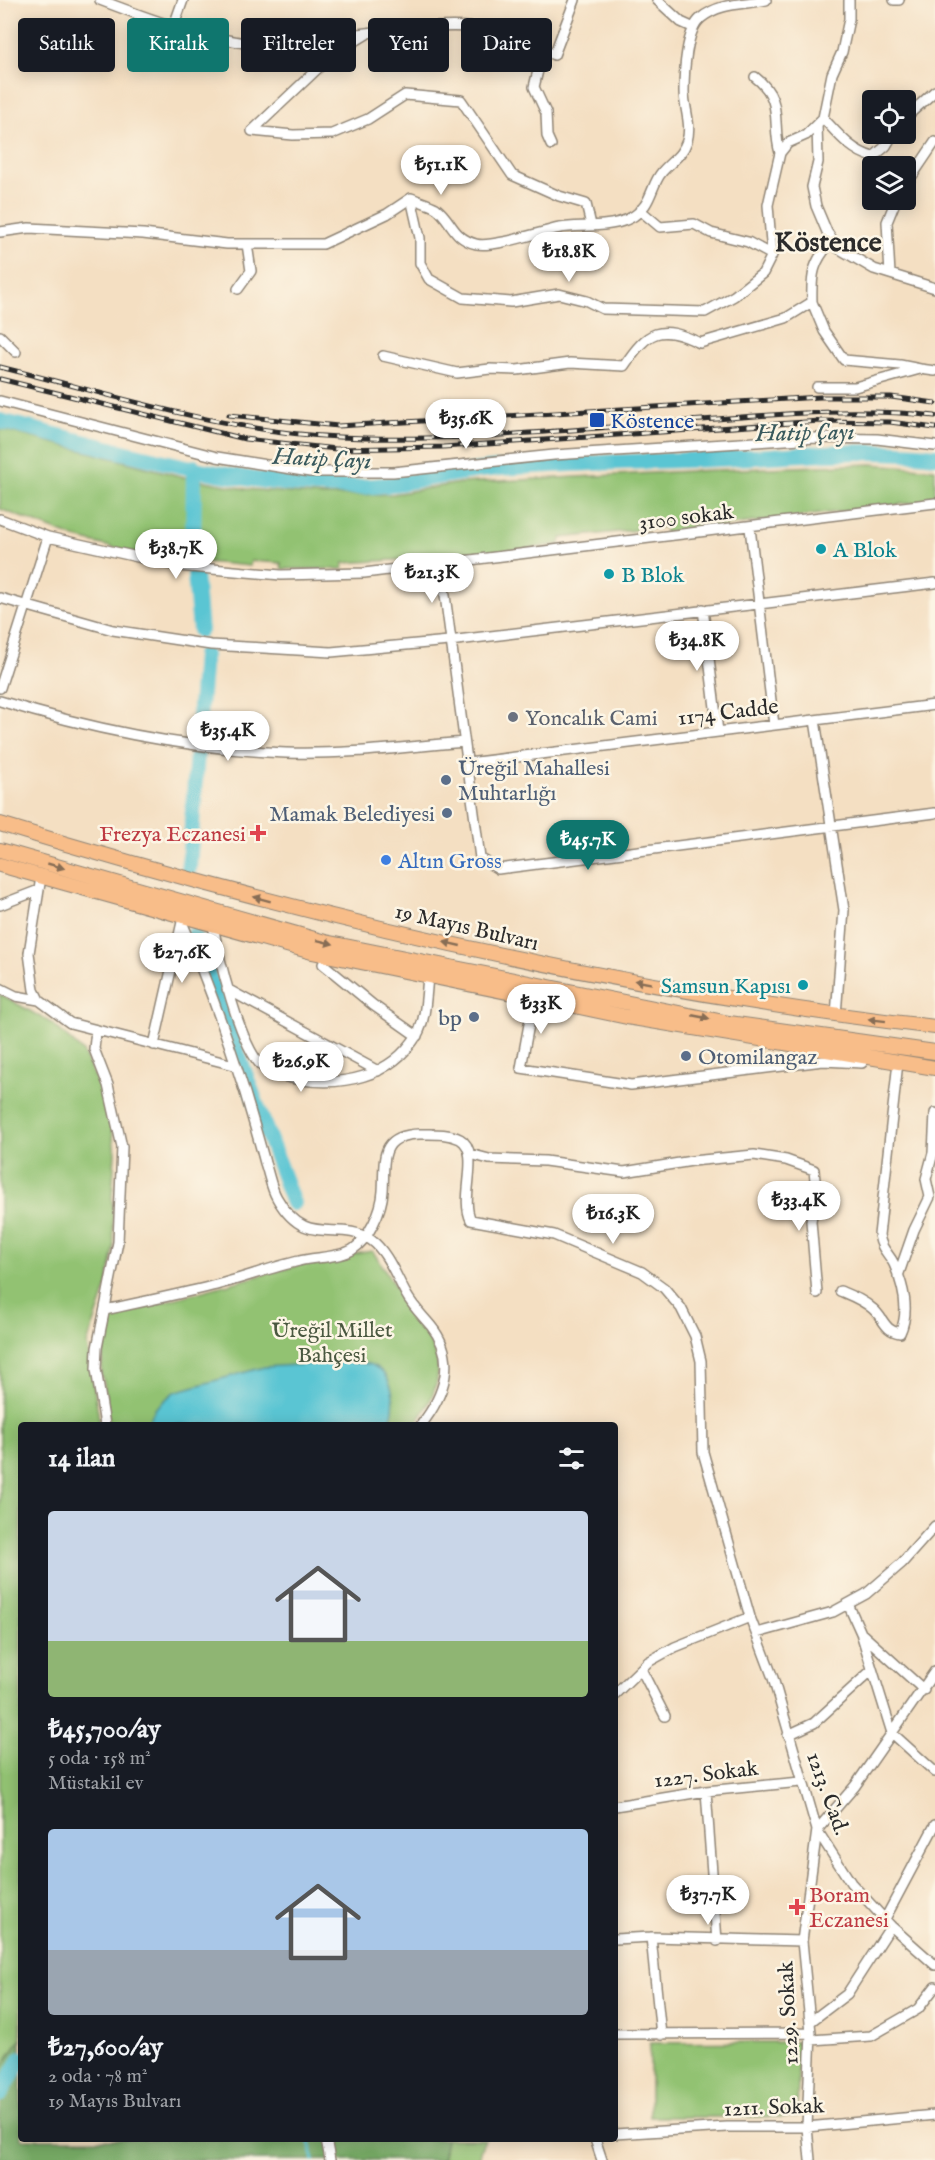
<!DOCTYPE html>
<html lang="tr">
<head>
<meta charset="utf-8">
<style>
  body { margin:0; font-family:"IM FELL English",serif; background:#242831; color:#f1f3f6; height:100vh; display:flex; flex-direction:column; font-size:22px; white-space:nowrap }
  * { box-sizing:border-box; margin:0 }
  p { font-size:20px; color:#9ea1a6 }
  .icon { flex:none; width:33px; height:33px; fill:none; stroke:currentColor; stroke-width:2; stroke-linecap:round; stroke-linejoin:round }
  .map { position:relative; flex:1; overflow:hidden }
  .panel { position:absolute; left:18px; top:1422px; width:600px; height:720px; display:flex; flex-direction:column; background:#171b24; border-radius:6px; box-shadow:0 3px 15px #0003 }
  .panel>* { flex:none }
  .guide { position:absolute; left:18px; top:18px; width:600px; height:54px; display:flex; gap:12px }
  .fabs { position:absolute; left:862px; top:90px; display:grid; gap:12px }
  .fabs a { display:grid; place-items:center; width:54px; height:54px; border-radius:6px; background:#171b24; box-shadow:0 3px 15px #0003; font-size:30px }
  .price { position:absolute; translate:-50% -51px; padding:0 14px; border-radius:21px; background:#fff; color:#222; font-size:20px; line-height:39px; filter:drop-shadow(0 2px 3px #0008) }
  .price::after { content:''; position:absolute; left:50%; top:36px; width:18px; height:14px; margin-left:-9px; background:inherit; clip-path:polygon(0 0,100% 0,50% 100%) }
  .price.selected { background:#0f766e; color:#fff }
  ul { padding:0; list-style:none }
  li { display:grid; align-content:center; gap:12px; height:318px; padding:0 30px }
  li span { display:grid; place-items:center; height:186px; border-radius:6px; color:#555 }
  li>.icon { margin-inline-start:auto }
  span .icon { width:108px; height:108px; fill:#fffc; stroke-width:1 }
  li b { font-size:26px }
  h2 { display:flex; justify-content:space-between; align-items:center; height:72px; padding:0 30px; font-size:26px }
  .chip { padding:0 21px; border-radius:6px; background:#171b24; box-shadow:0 3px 15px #0003; font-size:21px; line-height:54px }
  .chip.selected { background:#0f766e; color:#fff }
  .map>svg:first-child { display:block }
</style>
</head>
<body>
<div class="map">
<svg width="935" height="2160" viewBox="0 0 935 2160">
  <rect width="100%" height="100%" fill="#fcf5e5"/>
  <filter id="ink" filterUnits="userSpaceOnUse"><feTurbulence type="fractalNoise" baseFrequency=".0167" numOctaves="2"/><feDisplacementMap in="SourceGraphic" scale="12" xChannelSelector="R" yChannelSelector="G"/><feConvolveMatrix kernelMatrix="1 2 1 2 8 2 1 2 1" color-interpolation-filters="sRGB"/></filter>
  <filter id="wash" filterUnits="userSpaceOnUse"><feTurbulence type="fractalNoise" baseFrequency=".008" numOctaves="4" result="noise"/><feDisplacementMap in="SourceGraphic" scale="24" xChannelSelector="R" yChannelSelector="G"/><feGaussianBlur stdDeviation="1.35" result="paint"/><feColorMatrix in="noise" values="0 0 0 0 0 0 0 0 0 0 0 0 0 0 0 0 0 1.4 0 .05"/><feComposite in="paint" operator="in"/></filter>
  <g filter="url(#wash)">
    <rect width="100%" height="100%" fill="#f4dfc2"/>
    <path fill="#92c272" stroke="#5e764e" stroke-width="1.5" d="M0,429L184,477L246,489L324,496L393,494L460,483L692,471L871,464L935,469V500L665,533V527L561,538L560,544L410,565V559L344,563L343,569H282L281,563L251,561L250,566L173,559L174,552L140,545L139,554L75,538L0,509Z
      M0,994L53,1024L83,1052L101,1090L111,1121L115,1153L112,1198L114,1248L107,1286L87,1344L100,1425H21V2110L0,2155Z
      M372,1251C384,1265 391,1282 402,1298C436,1349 456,1368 415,1425H109L104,1383L101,1375L107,1317L314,1261Z
      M799,2042L797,2117H650V2043Z
      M446,2139H485L480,2151V2160H442Z"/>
    <path fill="#75a864" stroke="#506a48" stroke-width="1.5" d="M21,2039V2139H446L442,2160H0V2069Z"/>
    <path fill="#5ac5d3" stroke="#42787f" stroke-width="1.5" d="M346,1362C355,1363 367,1362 374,1366C395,1378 398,1406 388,1425H147L155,1409L174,1392L264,1367Z"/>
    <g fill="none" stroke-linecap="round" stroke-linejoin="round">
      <path stroke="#5ac5d3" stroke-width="3" d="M308,2139L314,2160"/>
      <path stroke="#5ac5d3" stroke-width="16" d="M0,421C111,448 224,484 339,487C390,489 439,474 490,469C565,462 641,462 717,459C789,456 863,447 935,456
        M193,556L194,467
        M195,575L200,630
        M198,733L204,655
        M189,868L197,753
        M194,935L293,1203
        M0,2095L21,2059"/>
    </g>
  </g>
  <g filter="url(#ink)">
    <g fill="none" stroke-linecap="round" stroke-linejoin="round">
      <defs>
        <path id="minor" d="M100,0C157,22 214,43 276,46C303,47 331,37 358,34C389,30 461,22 490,30C513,35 533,45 554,55L575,0
          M657,0L681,22L692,27
          M894,0H899
          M173,28L183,0
          M543,50L534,87L546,113L547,136L551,145
          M755,77C785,100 771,123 780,153
          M906,117L935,91
          M823,118C838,134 851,151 873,157L886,146L893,134
          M817,124L818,162L812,187L816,206L827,232L838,248L874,269L935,288
          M252,131L293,135L332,134L368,119L405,95L461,100L512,175L559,196L586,204L591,225
          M252,131L331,56L367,34
          M906,185L935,142
          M411,198L420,238V263L429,279L463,298L511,302L559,294L587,301L603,309L705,312L734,296L763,273L772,255L768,205L780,153L788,143L806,135L823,118L832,74L842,52L849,19V0
          M640,210L660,227L694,224L711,233L748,242L772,255
          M0,232L29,228L143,234L227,244H323L387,214L411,198C418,201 429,204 436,208C452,220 452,238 476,244C493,248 539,232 560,228C587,224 628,231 645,205C652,195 654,181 662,172C671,161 682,156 687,141C692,124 684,108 684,91C684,72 686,30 701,18C721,2 743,5 766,0
          M890,274L887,222L896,200
          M238,289L251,271L247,244
          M812,302L824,331L844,360L900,365L920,369
          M0,336L16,352
          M383,356L457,373L490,369L517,370L570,363L624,366C648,330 660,324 700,343L786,318L812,302C811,274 813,261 833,240
          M817,387H855L920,369L935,371
          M0,401L217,457L310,472H393L554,455L816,438L877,439L935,446
          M0,519L48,537
          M750,528L774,725
          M441,565L480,858L498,869L935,813
          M0,598L113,630L211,645L331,652L449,641L935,583
          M703,609L718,732
          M0,688L48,537L178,566L281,575L364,573L935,503
          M0,701C94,730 188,749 286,753C345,755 405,747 464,742
          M815,720L844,910L836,1015
          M468,763L935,705
          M41,877L29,953L34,990L39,1000L70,1023L234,1065
          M0,905L39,890
          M182,922C206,977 227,1036 245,1093C252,1117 259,1140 265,1163C269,1174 271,1188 277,1198C306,1250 338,1218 371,1240C387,1251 397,1278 406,1294C413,1307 422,1315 431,1326C458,1359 444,1396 421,1425
          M213,925C218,955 240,1047 262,1066C271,1074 285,1077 296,1079C342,1087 390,1078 417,1035C426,1020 426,995 428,977
          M323,964L373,1005L417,1036
          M0,988L16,996L39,1000
          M227,989L378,1071
          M534,997L521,1068L631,1085L823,1061L862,1063
          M96,1030L94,1049L108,1085L122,1147L118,1242L97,1348L96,1369L105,1425
          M154,1045L182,922
          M470,1154L489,1159L545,1161L624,1172L692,1161L754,1155L786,1160L814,1170L816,1190L811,1221L817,1293
          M898,1276L914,1230L930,1197L926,1179L933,1153L935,1113
          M840,1291C852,1296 863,1300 873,1309C884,1318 884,1331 900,1333C910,1311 904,1287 894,1264C888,1252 882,1251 879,1235L898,1062
          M105,1310C141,1302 176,1295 212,1286C241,1279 269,1268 299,1261C314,1257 338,1258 352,1250C369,1239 382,1210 383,1191C385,1160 378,1135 420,1134C434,1134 448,1133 460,1139C482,1151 459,1198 471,1220L554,1235L642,1272L664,1288L681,1308L695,1336L701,1361L703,1452L750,1617L773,1678L817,1830L851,1883L891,1926L935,1965
          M848,1604L861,1633L892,1733L935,1772
          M757,1633L833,1612L866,1594L902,1563L935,1526
          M861,1633L924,1690
          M641,1669L665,1716
          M615,1694L648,1662L675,1647L750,1617
          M788,1735L814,1723L871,1671
          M706,1791L717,1941
          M615,1806L706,1791L801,1782
          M885,1919L935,1825
          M651,1937L661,2035
          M615,1939L651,1937L802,1941
          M810,2022L847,1994L891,1926
          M615,2034L811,2033
          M811,2040L871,2036L918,2009L935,1987
          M615,2134L727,2127H807L935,2115
          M326,2139L330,2160
          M595,2139L602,2160
          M810,2160L807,2127L811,2033L802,1941L817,1830L855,1786L935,1671"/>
        <path id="highway" d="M0,824C306,918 617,990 935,1027
          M0,850L325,942L729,1023L935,1052
          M0,865L312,952L522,995L560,998
          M551,1001L627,1017L935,1068"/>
      </defs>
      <use href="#minor" stroke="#908576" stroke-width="12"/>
      <use href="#highway" stroke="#908576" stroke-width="16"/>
      <use href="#minor" stroke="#fff" stroke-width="9"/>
      <use href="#highway" stroke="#f8bd89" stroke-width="14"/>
      <defs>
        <path id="rail" d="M0,367C111,394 224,432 339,437C463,443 593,427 717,419C790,413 862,408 935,416
          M0,379L245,439L336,449L443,447L820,421L890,422L935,428
          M229,415L338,426L820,397H891L935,403"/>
      </defs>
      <use href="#rail" stroke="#2b2b2b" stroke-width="5"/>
      <use href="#rail" stroke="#fcf5e5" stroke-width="3" stroke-dasharray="9" stroke-linecap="butt"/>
    </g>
    <defs><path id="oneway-solid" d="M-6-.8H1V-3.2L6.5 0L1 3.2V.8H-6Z" transform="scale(1.5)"/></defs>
    <g fill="#876d55">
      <use href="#oneway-solid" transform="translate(56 866) rotate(16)"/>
      <use href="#oneway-solid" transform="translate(262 899) rotate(-165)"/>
      <use href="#oneway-solid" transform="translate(325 942) rotate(14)"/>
      <use href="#oneway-solid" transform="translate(452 944) rotate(-167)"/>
      <use href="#oneway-solid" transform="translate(643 982) rotate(-170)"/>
      <use href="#oneway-solid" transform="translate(701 1017) rotate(11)"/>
      <use href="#oneway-solid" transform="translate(877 1020) rotate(-173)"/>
    </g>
  </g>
  <rect fill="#1a4fb4" stroke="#fcf5e5" stroke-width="2" x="589" y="412" width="16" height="16" rx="3"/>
  <g fill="#0f9aa8" stroke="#fcf5e5" stroke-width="2">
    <circle cx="821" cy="549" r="6"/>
    <circle cx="609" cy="574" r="6"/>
    <circle cx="803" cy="985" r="6"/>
  </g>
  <circle fill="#6b7280" stroke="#fcf5e5" stroke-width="2" cx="513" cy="717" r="6"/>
  <g fill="#5c6f8a" stroke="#fcf5e5" stroke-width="2">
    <circle cx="446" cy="780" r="6"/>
    <circle cx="447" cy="813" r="6"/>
    <circle cx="474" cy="1017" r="6"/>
    <circle cx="686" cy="1056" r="6"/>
  </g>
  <g fill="#e0444e" stroke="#fcf5e5" stroke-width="2">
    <path d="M255 824h6v6h6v6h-6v6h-6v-6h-6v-6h6z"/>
    <path d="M794 1898h6v6h6v6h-6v6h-6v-6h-6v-6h6z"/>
  </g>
  <circle fill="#3f7fe0" stroke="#fcf5e5" stroke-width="2" cx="386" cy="860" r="6"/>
  <g text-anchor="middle" stroke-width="5" stroke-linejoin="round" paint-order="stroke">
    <g font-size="22" fill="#164399" stroke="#fcf5e5" text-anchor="start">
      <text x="610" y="428">Köstence</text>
    </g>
    <g font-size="22" fill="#2b2b2b" stroke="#fcf5e5">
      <text transform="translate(686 516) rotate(-7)" y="8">3100 sokak</text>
      <text transform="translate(728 711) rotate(-7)" y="8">1174 Cadde</text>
      <text transform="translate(467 926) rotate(13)" y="8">19 Mayıs Bulvarı</text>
      <text transform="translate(706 1773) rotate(-7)" y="8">1227. Sokak</text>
      <text transform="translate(829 1793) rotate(70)" y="8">1213. Cad.</text>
      <text transform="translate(787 2013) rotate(-93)" y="8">1229. Sokak</text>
      <text transform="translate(774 2106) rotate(-2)" y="8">1211. Sokak</text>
    </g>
    <g font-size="22" fill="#0d838f" stroke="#fcf5e5" text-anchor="start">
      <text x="833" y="557">A Blok</text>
      <text x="621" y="582">B Blok</text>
      <text x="791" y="993" text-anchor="end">Samsun Kapısı</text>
    </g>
    <g font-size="22" fill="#5b616d" stroke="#fcf5e5" text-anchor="start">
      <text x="525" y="725">Yoncalık Cami</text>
    </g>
    <g font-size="22" fill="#4e5e75" stroke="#fcf5e5" text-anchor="start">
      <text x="458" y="775">Üreğil Mahallesi<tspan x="458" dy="25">Muhtarlığı</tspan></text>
      <text x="435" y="821" text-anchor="end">Mamak Belediyesi</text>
      <text x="462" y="1025" text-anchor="end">bp</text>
      <text x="698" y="1064">Otomilangaz</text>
    </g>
    <g font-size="22" fill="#be3a42" stroke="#fcf5e5" text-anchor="end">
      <text x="246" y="841">Frezya Eczanesi</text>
      <text x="809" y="1902" text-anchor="start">Boram<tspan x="809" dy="25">Eczanesi</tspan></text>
    </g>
    <g font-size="22" fill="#366cbe" stroke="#fcf5e5" text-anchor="start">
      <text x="398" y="868">Altın Gross</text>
    </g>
    <g font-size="22" fill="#4a5840" stroke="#fcf5e5">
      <text x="332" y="1337">Üreğil Millet<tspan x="332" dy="25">Bahçesi</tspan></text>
    </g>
    <g font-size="24" font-style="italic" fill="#39595d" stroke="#fcf5e5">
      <text transform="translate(805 432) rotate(-1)" y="8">Hatip Çayı</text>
      <text transform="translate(322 458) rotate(3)" y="8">Hatip Çayı</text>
    </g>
    <g font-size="28" font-weight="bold" fill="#2b2b2b" stroke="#fcf5e5">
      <text x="828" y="251">Köstence</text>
    </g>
  </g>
</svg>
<div class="fabs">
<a><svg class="icon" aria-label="locate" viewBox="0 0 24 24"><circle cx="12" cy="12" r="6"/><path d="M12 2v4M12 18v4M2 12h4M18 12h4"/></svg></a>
<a><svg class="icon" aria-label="layers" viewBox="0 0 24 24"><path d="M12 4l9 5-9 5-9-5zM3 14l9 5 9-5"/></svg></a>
</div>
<b class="price" style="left:441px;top:196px">₺51.1K</b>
<b class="price" style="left:569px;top:283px">₺18.8K</b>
<b class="price" style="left:466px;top:450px">₺35.6K</b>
<b class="price" style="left:176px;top:580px">₺38.7K</b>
<b class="price" style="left:432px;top:604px">₺21.3K</b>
<b class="price" style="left:697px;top:672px">₺34.8K</b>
<b class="price" style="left:228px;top:762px">₺35.4K</b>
<b class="price selected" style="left:588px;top:871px">₺45.7K</b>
<b class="price" style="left:182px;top:984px">₺27.6K</b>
<b class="price" style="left:541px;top:1035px">₺33K</b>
<b class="price" style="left:301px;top:1093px">₺26.9K</b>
<b class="price" style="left:799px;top:1232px">₺33.4K</b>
<b class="price" style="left:613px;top:1245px">₺16.3K</b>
<b class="price" style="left:708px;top:1926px">₺37.7K</b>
<div class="guide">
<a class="chip">Satılık</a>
<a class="chip selected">Kiralık</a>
<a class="chip">Filtreler</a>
<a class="chip">Yeni</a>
<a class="chip">Daire</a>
</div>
<section class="panel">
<h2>14 ilan<svg class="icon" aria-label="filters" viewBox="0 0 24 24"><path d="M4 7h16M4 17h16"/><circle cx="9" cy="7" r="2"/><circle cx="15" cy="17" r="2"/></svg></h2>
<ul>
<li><span style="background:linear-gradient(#c9d6e8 70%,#8fb573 0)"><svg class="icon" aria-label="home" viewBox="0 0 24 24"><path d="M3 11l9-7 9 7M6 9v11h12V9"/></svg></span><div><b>₺45,700/ay</b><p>5 oda · 158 m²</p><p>Müstakil ev</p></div></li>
<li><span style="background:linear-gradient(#a9c7e8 65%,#9aa5b1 0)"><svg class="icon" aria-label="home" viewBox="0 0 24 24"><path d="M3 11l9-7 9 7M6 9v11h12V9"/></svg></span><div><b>₺27,600/ay</b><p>2 oda · 78 m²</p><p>19 Mayıs Bulvarı</p></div></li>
</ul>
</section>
</div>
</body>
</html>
